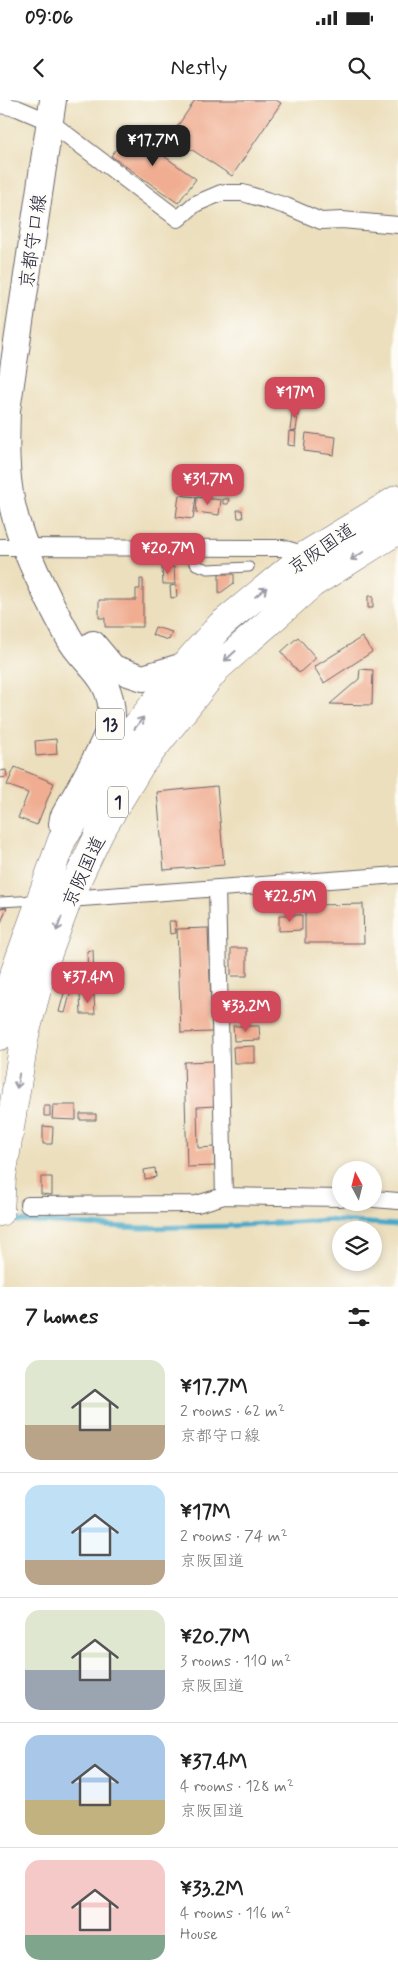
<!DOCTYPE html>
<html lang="en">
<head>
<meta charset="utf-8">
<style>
  body { margin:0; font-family:Mynerve,"Klee One",sans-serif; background:#f6f6f6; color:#222; height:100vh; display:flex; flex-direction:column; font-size:19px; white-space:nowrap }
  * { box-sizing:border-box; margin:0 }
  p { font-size:16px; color:#767676 }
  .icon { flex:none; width:28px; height:28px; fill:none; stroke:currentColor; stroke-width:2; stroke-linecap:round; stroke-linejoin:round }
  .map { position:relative; height:1187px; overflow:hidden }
  .panel { display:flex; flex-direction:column; background:#fff; flex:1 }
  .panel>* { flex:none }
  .needle { width:32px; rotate:353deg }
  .fabs { position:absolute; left:332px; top:1061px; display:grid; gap:10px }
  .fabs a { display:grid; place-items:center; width:50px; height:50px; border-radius:50%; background:#fff; box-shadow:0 2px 8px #0003; font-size:25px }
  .price { position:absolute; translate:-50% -42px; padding:0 11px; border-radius:10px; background:#d1495b; color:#fff; font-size:16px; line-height:32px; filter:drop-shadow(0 1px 2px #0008) }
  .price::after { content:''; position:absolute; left:50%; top:30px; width:15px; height:11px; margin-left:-8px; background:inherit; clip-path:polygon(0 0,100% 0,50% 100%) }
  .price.current { background:#222; color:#fff }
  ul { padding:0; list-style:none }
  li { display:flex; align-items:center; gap:15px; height:125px; padding:0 25px }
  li+li { border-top:1px solid #e0e0e0 }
  li span { display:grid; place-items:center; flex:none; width:140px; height:100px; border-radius:15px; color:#555 }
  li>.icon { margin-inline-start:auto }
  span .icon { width:60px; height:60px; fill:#fffc; stroke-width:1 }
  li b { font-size:21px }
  h2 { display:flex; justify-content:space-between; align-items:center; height:60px; padding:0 25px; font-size:21px }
  .status { display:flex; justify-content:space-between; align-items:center; height:35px; padding:0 25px; background:#fff; direction:ltr }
  .status svg { height:14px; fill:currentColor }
  header { display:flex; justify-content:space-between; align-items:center; height:65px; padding:0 25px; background:#fff; font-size:22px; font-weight:600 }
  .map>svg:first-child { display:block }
</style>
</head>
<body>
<div class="status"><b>09:06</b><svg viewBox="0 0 49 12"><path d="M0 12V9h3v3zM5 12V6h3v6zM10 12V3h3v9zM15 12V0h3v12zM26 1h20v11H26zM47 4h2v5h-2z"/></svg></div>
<header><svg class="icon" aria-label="back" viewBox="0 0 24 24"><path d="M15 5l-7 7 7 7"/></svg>Nestly<svg class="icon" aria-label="search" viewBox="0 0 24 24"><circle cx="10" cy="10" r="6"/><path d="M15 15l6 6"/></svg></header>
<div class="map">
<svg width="398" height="1187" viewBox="0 0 398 1187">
  <rect width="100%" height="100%" fill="#fdfcf7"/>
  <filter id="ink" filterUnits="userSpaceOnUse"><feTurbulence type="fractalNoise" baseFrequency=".02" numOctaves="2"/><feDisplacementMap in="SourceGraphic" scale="10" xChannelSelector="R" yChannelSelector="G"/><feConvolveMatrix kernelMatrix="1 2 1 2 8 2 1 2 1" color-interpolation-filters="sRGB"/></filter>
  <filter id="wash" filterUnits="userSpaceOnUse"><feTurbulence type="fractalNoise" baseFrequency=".0096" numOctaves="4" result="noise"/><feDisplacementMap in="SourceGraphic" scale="20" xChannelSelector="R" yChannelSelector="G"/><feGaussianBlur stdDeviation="1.12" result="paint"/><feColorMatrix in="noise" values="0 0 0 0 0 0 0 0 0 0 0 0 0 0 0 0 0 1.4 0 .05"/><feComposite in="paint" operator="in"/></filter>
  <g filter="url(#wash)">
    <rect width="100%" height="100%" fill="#ecdfbd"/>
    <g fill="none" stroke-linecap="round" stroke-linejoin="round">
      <path stroke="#48a9c7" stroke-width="5" d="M4,1120L141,1128L227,1126L327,1120L398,1125"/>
    </g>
    <g id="blocks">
      <path fill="#f0ad91" d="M195,0H276L281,3L232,76L171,36Z
        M129,31L196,79L178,103L111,56Z
        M293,307H299L296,331L290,330Z
        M289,331L296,332L295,346L288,345Z
        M306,333L336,337L334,355L304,351Z
        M179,395L196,397L193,419L176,417Z
        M197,397L221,400L219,415L196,412Z
        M223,399H229L228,404H223Z
        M237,410H242L243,418H238Z
        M162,467H174L175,484H163Z
        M219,474H234V483L219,494Z
        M140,479H143V527H105V518H99V500H136V489H140Z
        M176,485L177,497L171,498L170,486Z
        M368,496H373V508H368Z
        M155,527L172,532L169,540L152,535Z
        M298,537L316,558L299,573L281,552Z
        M362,537L372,552L324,583L314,567Z
        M360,569L373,570L372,605L330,604L359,579Z
        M56,639L57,654L36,656L35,641Z
        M15,667L54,683L37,725L18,718L28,693L7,685Z
        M6,670L7,677L0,678V671Z
        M217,686L224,765L164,770L157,692Z
        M265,799H296V806H265Z
        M363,804L364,843H305V810H315V805Z
        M7,807L0,825V808Z
        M279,815H302V830L279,831Z
        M169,821H175L176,833L170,834Z
        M208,828L212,932L181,933L177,829Z
        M231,848H247V876H231Z
        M93,850L94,881H88L87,851Z
        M71,867L77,868L65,913L59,912Z
        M80,895H94L95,914H81Z
        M233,926H259L260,940L234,941Z
        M255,946V963H234L233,947Z
        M213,961L215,1006L197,1007L198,1048L214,1047L215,1066L187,1067L184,962Z
        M53,1005H76V1020L52,1019Z
        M44,1006H50V1016H44Z
        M80,1014H96V1020H80Z
        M43,1026L53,1027L52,1044H43Z
        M155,1068L156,1077L145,1079L144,1070Z
        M41,1077H52V1095L41,1094Z"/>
    </g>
  </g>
  <g filter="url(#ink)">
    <use href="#blocks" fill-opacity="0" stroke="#696468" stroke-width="1"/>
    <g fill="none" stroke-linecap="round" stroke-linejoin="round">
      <defs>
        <path id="lane" d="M184,448L196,465L208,469L249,467
          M0,802L37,800"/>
        <path id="street" d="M0,5L17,8L50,22L178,119L195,104L221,93H243L286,106L321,121L342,120L398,125
          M0,447L282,448L306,455
          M217,788L224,1096
          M68,799L398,775
          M374,1099L398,1101
          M28,1105L197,1104L224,1096L341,1098"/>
        <path id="primary" d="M53,0L7,310C6,341 5,372 12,404C21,447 47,497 68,536C84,566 112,574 112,617C112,635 73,699 63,718L62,724
          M93,544L113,568L143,578L184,566"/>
        <path id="highway" d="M0,936L9,888L62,740L132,632L184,566L221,525L306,455L398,399
          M0,1112L2,1077L25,935L43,867L68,799L100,732L141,664L217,568L312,484L398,430"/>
      </defs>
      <use href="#lane" stroke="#696468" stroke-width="11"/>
      <use href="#street" stroke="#696468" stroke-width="18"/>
      <use href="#primary" stroke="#696468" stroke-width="28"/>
      <use href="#highway" stroke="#696468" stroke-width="29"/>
      <use href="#lane" stroke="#fff" stroke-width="9"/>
      <use href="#street" stroke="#fff" stroke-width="16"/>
      <use href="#primary" stroke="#fff" stroke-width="26"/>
      <use href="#highway" stroke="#fff" stroke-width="28"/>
    </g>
    <defs><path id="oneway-shaft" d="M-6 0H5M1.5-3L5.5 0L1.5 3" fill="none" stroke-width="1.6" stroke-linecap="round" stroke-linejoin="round" transform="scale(1.25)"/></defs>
    <g stroke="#9c9ca7">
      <use href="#oneway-shaft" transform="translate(357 456) rotate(148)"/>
      <use href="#oneway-shaft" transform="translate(261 492) rotate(-39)"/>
      <use href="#oneway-shaft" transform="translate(230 556) rotate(138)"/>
      <use href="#oneway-shaft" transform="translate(139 623) rotate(-52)"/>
      <use href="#oneway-shaft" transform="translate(59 824) rotate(110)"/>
      <use href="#oneway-shaft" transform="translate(18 981) rotate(99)"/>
    </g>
  </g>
  <g text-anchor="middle" stroke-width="4.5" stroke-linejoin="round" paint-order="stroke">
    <g fill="#fdfcf7" stroke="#646373" stroke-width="1">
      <rect x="96" y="608.5" width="28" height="31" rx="4"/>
      <rect x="108" y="686.5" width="20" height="31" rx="4"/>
    </g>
    <g font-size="18" font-weight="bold" fill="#22223b">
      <text x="110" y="630">13</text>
      <text x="118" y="708">1</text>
    </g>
    <g font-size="19" fill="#22223b" stroke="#fdfcf7">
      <text transform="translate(32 141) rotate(-82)" y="7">京都守口線</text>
      <text transform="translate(321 448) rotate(-34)" y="7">京阪国道</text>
      <text transform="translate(83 771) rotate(-65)" y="7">京阪国道</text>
    </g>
  </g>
</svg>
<div class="fabs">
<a><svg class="needle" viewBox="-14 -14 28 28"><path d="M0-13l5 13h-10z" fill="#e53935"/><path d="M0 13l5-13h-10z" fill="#767676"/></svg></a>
<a><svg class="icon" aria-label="layers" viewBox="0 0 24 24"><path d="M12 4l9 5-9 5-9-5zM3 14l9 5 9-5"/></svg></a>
</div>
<b class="price current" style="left:153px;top:67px">¥17.7M</b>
<b class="price" style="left:295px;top:319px">¥17M</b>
<b class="price" style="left:208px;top:406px">¥31.7M</b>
<b class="price" style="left:168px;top:475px">¥20.7M</b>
<b class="price" style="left:290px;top:823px">¥22.5M</b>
<b class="price" style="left:88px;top:904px">¥37.4M</b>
<b class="price" style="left:246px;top:933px">¥33.2M</b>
</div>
<section class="panel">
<h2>7 homes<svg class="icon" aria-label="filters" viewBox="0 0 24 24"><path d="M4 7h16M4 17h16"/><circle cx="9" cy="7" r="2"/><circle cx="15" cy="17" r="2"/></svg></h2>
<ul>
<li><span style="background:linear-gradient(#dfe7d0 65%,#b9a48a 0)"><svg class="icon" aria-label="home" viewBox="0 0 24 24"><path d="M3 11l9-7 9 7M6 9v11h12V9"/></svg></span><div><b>¥17.7M</b><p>2 rooms · 62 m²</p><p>京都守口線</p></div></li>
<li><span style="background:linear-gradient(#bfe0f5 75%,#b9a48a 0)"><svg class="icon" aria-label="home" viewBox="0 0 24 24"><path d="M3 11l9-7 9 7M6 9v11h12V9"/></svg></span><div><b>¥17M</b><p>2 rooms · 74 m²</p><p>京阪国道</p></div></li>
<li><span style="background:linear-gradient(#dfe7d0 60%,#9aa5b1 0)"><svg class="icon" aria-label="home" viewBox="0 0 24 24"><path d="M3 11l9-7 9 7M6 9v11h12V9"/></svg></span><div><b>¥20.7M</b><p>3 rooms · 110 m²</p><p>京阪国道</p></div></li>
<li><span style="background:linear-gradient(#a9c7e8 65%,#c2b280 0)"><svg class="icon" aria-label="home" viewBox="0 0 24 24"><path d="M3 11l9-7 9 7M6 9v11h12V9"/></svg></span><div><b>¥37.4M</b><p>4 rooms · 128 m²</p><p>京阪国道</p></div></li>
<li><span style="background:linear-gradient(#f6c9c9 75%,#7fa58c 0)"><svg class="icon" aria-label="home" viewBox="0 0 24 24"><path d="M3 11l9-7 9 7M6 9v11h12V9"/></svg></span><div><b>¥33.2M</b><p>4 rooms · 116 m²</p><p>House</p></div></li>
</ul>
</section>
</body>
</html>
